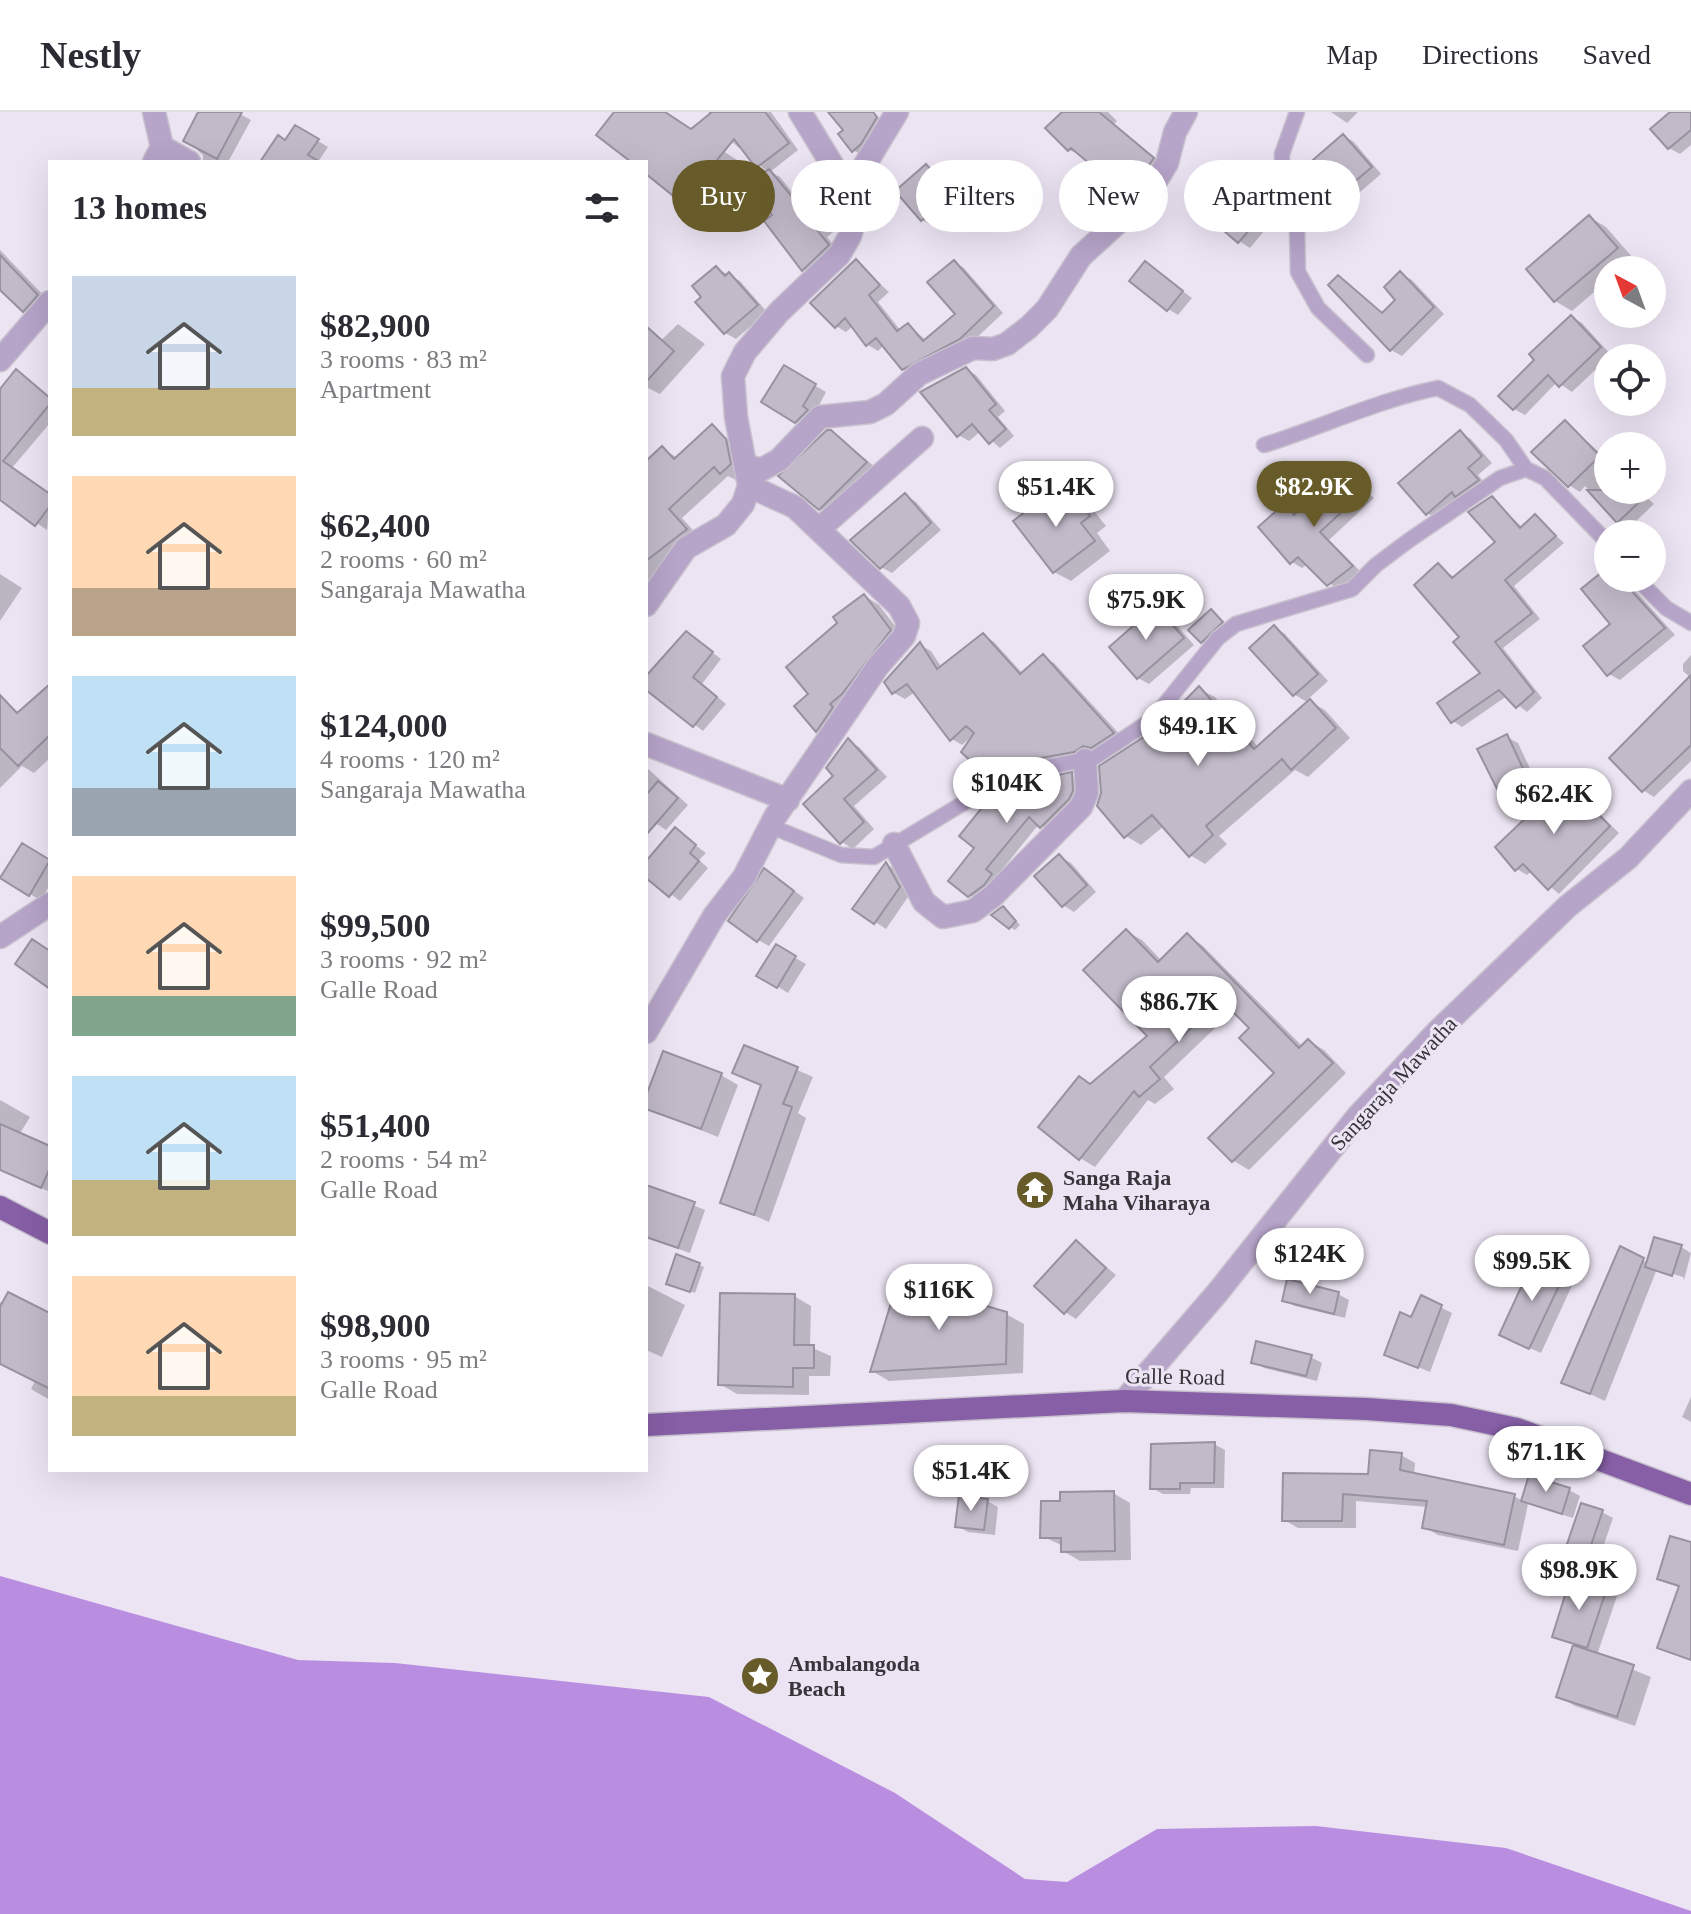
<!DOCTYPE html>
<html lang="en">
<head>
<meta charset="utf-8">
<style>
  body { margin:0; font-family:"Times New Roman",serif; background:#f7f7f7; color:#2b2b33; height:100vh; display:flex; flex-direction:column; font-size:30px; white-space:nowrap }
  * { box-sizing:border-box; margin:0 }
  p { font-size:26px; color:#7c7c81 }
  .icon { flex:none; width:44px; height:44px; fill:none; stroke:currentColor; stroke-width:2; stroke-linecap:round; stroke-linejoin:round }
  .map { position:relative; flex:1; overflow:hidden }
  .details { position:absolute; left:48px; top:48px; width:600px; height:1312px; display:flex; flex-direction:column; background:#fff; border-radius:0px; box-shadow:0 8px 32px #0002 }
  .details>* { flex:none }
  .banner { position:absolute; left:672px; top:48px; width:760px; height:72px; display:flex; gap:16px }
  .needle { width:52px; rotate:319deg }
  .controls { position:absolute; left:1594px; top:144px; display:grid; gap:16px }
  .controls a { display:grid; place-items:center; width:72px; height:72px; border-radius:50%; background:#fff; box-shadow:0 8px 32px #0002; font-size:40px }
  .price { position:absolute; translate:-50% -68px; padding:0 18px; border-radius:28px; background:#fff; color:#222; font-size:26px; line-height:52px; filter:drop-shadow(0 2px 4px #0008) }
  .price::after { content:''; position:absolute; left:50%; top:48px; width:24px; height:18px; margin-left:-12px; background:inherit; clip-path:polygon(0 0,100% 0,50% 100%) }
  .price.selected { background:#675c29; color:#fff }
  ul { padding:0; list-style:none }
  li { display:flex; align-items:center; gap:24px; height:200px; padding:0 24px }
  li span { display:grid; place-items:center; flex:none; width:224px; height:160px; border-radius:0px; color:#555 }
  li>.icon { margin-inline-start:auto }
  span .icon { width:96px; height:96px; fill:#fffc; stroke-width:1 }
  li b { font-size:34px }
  h2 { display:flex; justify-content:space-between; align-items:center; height:96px; padding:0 24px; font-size:34px }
  .tag { padding:0 28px; border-radius:36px; background:#fff; box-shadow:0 8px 32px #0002; font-size:28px; line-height:72px }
  .tag.selected { background:#675c29; color:#fff }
  header { display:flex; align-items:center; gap:48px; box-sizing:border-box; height:112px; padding:0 40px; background:#fff; border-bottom:2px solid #e1e1e2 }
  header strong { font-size:38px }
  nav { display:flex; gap:44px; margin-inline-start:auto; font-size:28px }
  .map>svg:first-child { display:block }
</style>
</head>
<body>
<header>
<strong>Nestly</strong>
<nav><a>Map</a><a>Directions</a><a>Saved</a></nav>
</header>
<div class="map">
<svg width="1691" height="1802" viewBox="0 0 1691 1802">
  <rect width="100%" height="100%" fill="#ece4f3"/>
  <path fill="#b98ee0" d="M0,1464L298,1548L395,1551L709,1585L895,1681L1025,1767L1067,1770L1157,1717L1316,1714L1506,1736L1691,1799V1802H0Z"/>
  <path fill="#0003" d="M200,0H236L251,8L228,50H203V43L186,28Z
    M617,0H663L737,48L697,97L646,60V50H634Z
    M708,0H771L798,38L770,60L780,65L797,86L822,66L833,72L853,104L827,125L839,140L814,163L804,157L775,103L768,60L732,30Z
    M830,0H872L885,11L862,43L853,38L846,18Z
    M1065,0H1108L1117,9L1114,12L1164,53L1139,88L1081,43L1069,38Z
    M1331,0H1358L1347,11Z
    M1673,0H1691V33L1680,42L1669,36Z
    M296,16L328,35L318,50H263L286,31Z
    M1344,24L1354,30L1381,62L1332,104L1321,98Z
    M926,55L937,61L961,89L933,114L922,108Z
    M1231,72L1274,107L1250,136L1239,129Z
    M1589,105L1606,115L1633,146L1619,158H1608V168L1572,199L1555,189Z
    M0,138L50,190L41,208L24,199L0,174Z
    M856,150L889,180L878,190L901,219L908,213L927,229L958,203L954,150L964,156L1003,201L970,232L914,263L904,257L884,233L878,239L868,233L853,214L846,220L836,214Z
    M1146,152L1192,186L1178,203L1168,197Z
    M716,156L740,169L767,200L736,227L725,221L704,185Z
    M1401,162L1412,168L1444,202L1402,244L1391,238L1339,166L1384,202L1398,188Z
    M1571,205L1582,211L1611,243L1572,280L1557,270L1525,303L1514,297L1536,248Z
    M678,212L705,232L660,282L646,275V243Z
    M785,256L826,280L807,316L764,289Z
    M966,257L976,263L1005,299L998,305L1014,324L1000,336L981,319L969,329L958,323Z
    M17,260L50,285V311L12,356L50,383L47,418L0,386V279Z
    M1565,310L1608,348V378H1639L1654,392L1629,416L1618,409L1585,374L1580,380L1569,373Z
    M712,314L740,337L744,361L736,368L728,364L682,406L700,426L647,469L646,352L662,337L678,346Z
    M830,320L883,361L837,407L820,397Z
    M1460,321L1471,327L1492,351L1478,363L1488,375L1438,407L1427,401Z
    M1344,359L1374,386L1329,428L1362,461L1339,479L1308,452L1302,456L1292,450L1284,394L1298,403Z
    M1055,379L1090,394L1106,414L1097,421L1110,439L1071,469L1054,460Z
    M905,383L916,390L941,418L892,461L881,455Z
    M1492,386L1523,416L1536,405L1564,431L1514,474L1540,507L1503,536L1542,586L1527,600L1507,584L1462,615L1453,609L1483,561L1462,525L1439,454L1455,466L1498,430Z
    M1608,458V466H1624L1675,523L1620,568L1609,562L1613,512L1584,477Z
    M0,462L22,476L0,509Z
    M865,484L879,493L905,527L832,626L818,618L797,594L811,582L840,511Z
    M1157,497L1168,503L1194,533L1149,572L1138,566L1112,535Z
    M1212,500L1226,513L1207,532L1202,530Z
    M1274,515L1285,522L1328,569L1307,588L1325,598L1350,626L1308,665L1295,658L1219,724L1227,732L1205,752L1190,743L1164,714L1141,733L1126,724L1160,617L1199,577L1215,585L1259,636L1309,591L1295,583L1252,536Z
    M687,521L721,547L702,572L726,592L703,619L646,575V568Z
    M983,523L994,530L1023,562L1043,545L1054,551L1124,627L1103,641L1000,670L989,663L973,623L962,633L952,627L915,580L905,587L894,581L920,533L931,539L942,556Z
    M1691,543V566L1683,559V552Z
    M1691,566V649L1654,685L1643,678Z
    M50,575V646L34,661L22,654L0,676V603L8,594L20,601Z
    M1507,625L1518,631L1536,669L1509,682L1498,676Z
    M848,629L859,635L887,665L854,694L874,717L853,737L842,730L806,692L836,664Z
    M646,655L688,693L666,718L646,705Z
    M1071,663L1082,669L1083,685L1053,721L1039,712L996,765L1002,770L981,790L970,783L976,736Z
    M1566,670L1619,721L1559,782L1532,759L1527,763L1517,757Z
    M675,718L706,741L699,748L708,756L680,789L646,763V752Z
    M23,733L50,750V773L40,788L3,766Z
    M1060,745L1071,751L1096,780L1074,800L1063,793Z
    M886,752L896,758L910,782L886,817L854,796Z
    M776,765L804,786L769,834L758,828Z
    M1003,796L1020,813L1015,818L1010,815Z
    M1126,819L1142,828L1162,849L1187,824L1202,833L1303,935L1309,929L1324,938L1346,961L1249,1058L1234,1049L1211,1026L1277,961L1252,916L1234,898L1164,965L1174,977L1155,992L1148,988L1095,1055L1080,1046L1092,973L1150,925Z
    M776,835L806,852L788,881L759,863Z
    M745,935L813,965L798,1001L806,1006L769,1110L722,1090L763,974L734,960Z
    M721,963L738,973L718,1025L646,996V989Z
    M0,988L30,1005L19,1023L50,1036V1080L0,1058Z
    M646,1074L705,1098L690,1141L646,1126Z
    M1077,1130L1116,1163L1076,1207L1065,1200Z
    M1681,1135L1691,1141L1684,1168L1683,1165L1657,1157L1605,1289L1564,1270L1621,1137L1648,1151Z
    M699,1153L704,1155L695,1181L673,1173Z
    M1565,1160L1575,1167L1541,1241L1512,1228Z
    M646,1173L685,1193L662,1245L646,1238Z
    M1338,1182L1349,1188L1345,1206L1295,1194L1284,1188Z
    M794,1184L811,1194L810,1235L831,1244L830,1264H809V1283L737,1282L720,1272Z
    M1422,1186L1452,1201L1430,1260L1386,1242L1412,1207Z
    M0,1190L50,1203V1288L31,1277L35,1269L0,1251Z
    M1006,1202L1024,1212L1023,1261L889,1269L872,1259Z
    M1311,1245L1322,1251L1317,1269L1264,1256L1253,1250Z
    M1691,1285V1310L1682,1305Z
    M1214,1332L1225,1338L1224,1376H1191L1190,1382H1163L1152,1376Z
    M1401,1343L1415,1351L1414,1363L1514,1384L1523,1389L1569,1378L1580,1384L1573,1406L1528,1392L1518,1439L1438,1423L1424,1415L1428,1395L1356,1389V1416H1298L1284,1408L1369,1364Z
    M1113,1381L1130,1391L1131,1448L1080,1449L1063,1439V1434L1042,1424L1062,1391Z
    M987,1389L998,1395L995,1423L968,1420L957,1414Z
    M1602,1400L1613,1406L1599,1447L1569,1434Z
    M1691,1432V1549L1659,1535L1680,1476L1659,1466Z
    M1606,1477L1617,1484L1597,1543L1651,1565L1635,1614L1575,1594L1558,1584L1575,1533L1554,1524Z"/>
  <path fill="#c2bac9" stroke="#98919f" stroke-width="2" d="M198,0H242L217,47L183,29Z
    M614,0H665L691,17L712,0H765L789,31L756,56L734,27L682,91L646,62V50H631L596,23Z
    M828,0H873L877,5L861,32L852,40L838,22L843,18Z
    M1062,0H1099L1154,46L1127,83L1071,36L1068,39L1045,16Z
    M1670,0H1691V18L1668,37L1650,17Z
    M295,13L319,27L308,43L320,50H260L278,23L285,28Z
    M1343,22L1372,55L1320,99L1292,66Z
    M926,52L952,82L921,109L895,79Z
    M769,57L793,86L822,63L843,97L817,118L829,133L802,159L764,109L772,103L748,73Z
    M1230,70L1265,100L1238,131L1203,101Z
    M1589,103L1618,136L1554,190L1526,157Z
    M0,143L38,183L23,200L0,178Z
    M856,147L880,173L869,183L897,219L908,211L923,229L955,202L927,170L954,148L994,194L960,227L902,258L876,226L866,234L845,206L835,216L810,191Z
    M1145,149L1183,179L1167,199L1129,169Z
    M716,154L725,164L729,160L758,193L724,222L695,190L701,185L692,174Z
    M1400,159L1434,195L1390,239L1328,173L1338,163L1382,201L1395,188L1384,175Z
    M1571,203L1601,235L1559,275L1548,263L1513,298L1498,284L1534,248L1529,242Z
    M646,214L674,239L646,270Z
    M784,253L816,272L803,294L808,298L795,311L761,290Z
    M966,255L996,292L989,298L1006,317L989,332L972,312L957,325L920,280Z
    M16,257L50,286V292L3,349L50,382V394L35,414L0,388V277Z
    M1565,308L1600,344L1568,375L1531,340Z
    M712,312L726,327L731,352L720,362L714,355L669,397L687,417L646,449V349L662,334L674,347Z
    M827,318H831L867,350L819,398L778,364Z
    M1460,318L1482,344L1468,356L1479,368L1455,385L1452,380L1426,403L1398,371Z
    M1344,357L1364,379L1320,420L1353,454L1327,474L1298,445L1290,452L1258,415L1284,392L1294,403Z
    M1055,377L1064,389L1073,382L1090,404L1081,411L1095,429L1053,461L1013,409Z
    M1587,378H1652L1617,411Z
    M905,381L931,411L880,457L850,428Z
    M1492,384L1520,416L1535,402L1556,424L1505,468L1532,501L1495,530L1534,580L1516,596L1499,578L1451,611L1437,591L1480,561L1453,530L1459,525L1414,473L1438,451L1452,466L1495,430L1468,400Z
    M1608,455V466H1620L1665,516L1607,564L1583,534L1610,512L1581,477Z
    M864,482L891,518L842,582L830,592L833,595L816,620L794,594L808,582L786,555L837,511L833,505Z
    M1156,494L1184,526L1137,567L1109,535Z
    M1211,497L1223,510L1201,531L1188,518Z
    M1274,513L1318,562L1293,584L1249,536Z
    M686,519L713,540L693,565L717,585L693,615L646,578V564Z
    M983,521L1020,562L1043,542L1114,621L1091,636L1083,634L1074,640L1024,649L988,665L961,640L974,621L966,614L950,629L907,572L892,582L884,570L920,530L937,557Z
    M1691,563V633L1642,680L1609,646Z
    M50,572V623L18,654L0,636V583L17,601Z
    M1199,574L1254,637L1310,587L1336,616L1291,658L1282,647L1206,714L1213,723L1189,745L1152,703L1124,726L1097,694L1101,681L1099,654L1159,615Z
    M1507,622L1526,663L1497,677L1477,637Z
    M848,626L877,658L844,687L864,710L840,732L803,692L833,664L826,656Z
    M1072,660L1073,679L1069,687L1040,716L1029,705L986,757L992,762L984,773L968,785L948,769L974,736L959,724L988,688L1029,669Z
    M1566,668L1610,714L1548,778L1523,752L1515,759L1495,735Z
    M658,669L678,686L646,723V683Z
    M675,715L696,733L690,741L699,749L669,785L646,766V749Z
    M22,731L50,748L29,784L0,766Z
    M1059,742L1087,773L1062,795L1034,764Z
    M886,750L900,775L874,812L852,797Z
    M764,756L794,779L757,830L728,809Z
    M1003,794L1016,809L1009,817L991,803Z
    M1126,817L1158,850L1187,821L1299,936L1308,927L1333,951L1232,1050L1208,1026L1274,961L1239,926L1249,916L1221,888L1150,955L1160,967L1139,985L1134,979L1079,1048L1038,1015L1079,964L1090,972L1147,924L1083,858Z
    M32,827L50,839V877L15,852Z
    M776,832L796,844L777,876L756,864Z
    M744,933L798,955L783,992L792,995L754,1103L720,1091L761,973L732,961Z
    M663,939L722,961L701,1017L646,997V984Z
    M0,1012L50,1034V1056L41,1076L0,1058Z
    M646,1073L695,1090L678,1136L646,1125Z
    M1654,1125L1682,1133L1672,1164L1645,1155Z
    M1076,1128L1106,1156L1064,1202L1034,1174Z
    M1620,1134L1644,1146L1590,1282L1561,1271Z
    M676,1142L700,1151L690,1180L666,1172Z
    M1535,1145L1566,1159L1529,1237L1499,1223Z
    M1287,1167L1339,1180L1334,1202L1282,1189Z
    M898,1168L1007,1200L1006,1252L870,1260Z
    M8,1180L50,1201V1277L0,1252V1195Z
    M720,1181L795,1182L794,1233H814V1256H793V1275L718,1273Z
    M1421,1183L1442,1193L1418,1256L1384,1243L1400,1200L1411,1205Z
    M1256,1229L1312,1243L1306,1264L1251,1251Z
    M1215,1330L1214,1371H1180V1377H1150L1151,1332Z
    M1370,1338L1402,1341L1400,1358L1515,1382L1504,1433L1422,1416L1427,1389L1343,1382L1342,1409H1282L1283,1361L1368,1362Z
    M1529,1363L1570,1376L1562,1402L1521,1389Z
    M1114,1379L1115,1439L1061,1440V1426H1040L1041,1389H1060V1380Z
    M959,1383L988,1387L984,1418L955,1415Z
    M1581,1391L1603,1398L1588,1442L1566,1435Z
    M1670,1424L1691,1430V1548L1657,1536L1679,1474L1657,1467Z
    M1571,1464L1607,1476L1587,1536L1552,1525Z
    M1573,1533L1634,1553L1617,1605L1556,1585Z"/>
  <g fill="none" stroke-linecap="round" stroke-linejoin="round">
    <defs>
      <path id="service" d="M1297,0L1282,42V67L1297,115L1298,160L1318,196L1367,243
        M1264,333C1322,315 1378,288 1438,276L1470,293L1506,328L1526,357L1545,366L1608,431
        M1636,466L1666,496L1691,511
        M770,714L841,743L874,745L992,674L1026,659L1094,646L1153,607L1218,526L1236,512L1352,477L1376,453L1408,429L1500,366L1526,357"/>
      <path id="minor" d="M162,35L189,50
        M154,50L162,35L154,0
        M849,79L897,0
        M0,248L50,190
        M745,353L761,358L779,348L820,305L870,300L886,292L919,262L973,236L993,237L1007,232L1029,215L1047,197L1081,144L1146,85L1167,51L1175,20L1186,0
        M819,417L922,326
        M646,493L686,436L726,413L743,392L749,374L736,305L733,264L745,240L779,200L839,143L850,124L858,95L800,0
        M646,632L788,688
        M894,732L924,790L943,805L973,799L993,784L1081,695L1087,681L1085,648
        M0,825L50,792
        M646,920L714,804L744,765L775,705L878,554L904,524L908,511L899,494L795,395L749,374
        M1124,1289L1218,1180L1358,1004L1437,920L1568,794L1628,746L1691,679"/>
      <path id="trunk" d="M0,1095L50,1121
        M646,1313L1124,1289L1367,1297L1451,1303L1517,1317L1691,1382"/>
    </defs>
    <use href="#service" stroke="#c8c1ce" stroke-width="17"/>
    <use href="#minor" stroke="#c8c1ce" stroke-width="25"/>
    <use href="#trunk" stroke="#c8c1ce" stroke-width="25"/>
    <use href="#service" stroke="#b7a4c9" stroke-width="14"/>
    <use href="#minor" stroke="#b7a4c9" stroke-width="22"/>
    <use href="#trunk" stroke="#865fa6" stroke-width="22"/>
  </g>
  <defs>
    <symbol id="temple-disc" viewBox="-11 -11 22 22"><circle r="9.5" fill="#675c29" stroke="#ece4f3"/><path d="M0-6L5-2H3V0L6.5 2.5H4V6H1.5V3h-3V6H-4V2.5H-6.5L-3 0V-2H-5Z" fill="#fff"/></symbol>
    <symbol id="sight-disc" viewBox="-11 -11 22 22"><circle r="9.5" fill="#675c29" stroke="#ece4f3"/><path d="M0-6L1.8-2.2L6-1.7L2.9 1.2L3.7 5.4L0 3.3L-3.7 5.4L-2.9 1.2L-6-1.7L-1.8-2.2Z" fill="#fff"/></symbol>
  </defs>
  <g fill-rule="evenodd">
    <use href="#temple-disc" x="1013" y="1056" width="44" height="44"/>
    <use href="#sight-disc" x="738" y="1542" width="44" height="44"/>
  </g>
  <g text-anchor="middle" stroke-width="6" stroke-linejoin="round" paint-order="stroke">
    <g font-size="22" fill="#37343a" stroke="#ece4f3">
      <text transform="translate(1393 971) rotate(-47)" y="8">Sangaraja Mawatha</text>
      <text transform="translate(1175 1264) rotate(1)" y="8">Galle Road</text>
    </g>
    <g font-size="22" font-weight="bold" fill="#37343a" stroke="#ece4f3" text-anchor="start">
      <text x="1063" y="1073">Sanga Raja<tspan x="1063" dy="25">Maha Viharaya</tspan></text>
      <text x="788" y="1559">Ambalangoda<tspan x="788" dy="25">Beach</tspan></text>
    </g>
  </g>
</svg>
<div class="controls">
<a><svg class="needle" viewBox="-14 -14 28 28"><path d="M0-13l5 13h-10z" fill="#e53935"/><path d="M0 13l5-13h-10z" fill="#7c7c81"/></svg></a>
<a><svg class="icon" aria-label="locate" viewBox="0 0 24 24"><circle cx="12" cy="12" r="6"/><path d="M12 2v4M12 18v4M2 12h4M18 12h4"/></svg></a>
<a>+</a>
<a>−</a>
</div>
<b class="price" style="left:1056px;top:417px">$51.4K</b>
<b class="price selected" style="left:1314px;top:417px">$82.9K</b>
<b class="price" style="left:1146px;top:530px">$75.9K</b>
<b class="price" style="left:1198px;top:656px">$49.1K</b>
<b class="price" style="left:1007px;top:713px">$104K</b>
<b class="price" style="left:1554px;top:724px">$62.4K</b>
<b class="price" style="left:1179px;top:932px">$86.7K</b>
<b class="price" style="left:1310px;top:1184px">$124K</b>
<b class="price" style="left:1532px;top:1191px">$99.5K</b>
<b class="price" style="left:939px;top:1220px">$116K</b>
<b class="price" style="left:1546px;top:1382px">$71.1K</b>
<b class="price" style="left:971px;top:1401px">$51.4K</b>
<b class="price" style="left:1579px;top:1500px">$98.9K</b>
<div class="banner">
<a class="tag selected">Buy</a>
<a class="tag">Rent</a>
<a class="tag">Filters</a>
<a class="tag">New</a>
<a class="tag">Apartment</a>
</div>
<section class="details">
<h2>13 homes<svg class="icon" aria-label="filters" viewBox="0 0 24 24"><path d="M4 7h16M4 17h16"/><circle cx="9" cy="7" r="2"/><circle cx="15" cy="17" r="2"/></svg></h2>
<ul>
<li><span style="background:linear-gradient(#c9d6e8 70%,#c2b280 0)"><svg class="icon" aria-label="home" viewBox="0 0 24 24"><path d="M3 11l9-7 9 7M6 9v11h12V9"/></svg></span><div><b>$82,900</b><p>3 rooms · 83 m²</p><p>Apartment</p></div></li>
<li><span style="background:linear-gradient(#ffd9b3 70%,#b9a48a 0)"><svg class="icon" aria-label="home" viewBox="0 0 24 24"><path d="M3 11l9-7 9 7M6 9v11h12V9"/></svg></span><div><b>$62,400</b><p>2 rooms · 60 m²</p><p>Sangaraja Mawatha</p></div></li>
<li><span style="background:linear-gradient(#bfe0f5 70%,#9aa5b1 0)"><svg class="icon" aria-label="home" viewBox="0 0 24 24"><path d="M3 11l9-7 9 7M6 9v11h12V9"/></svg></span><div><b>$124,000</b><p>4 rooms · 120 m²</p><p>Sangaraja Mawatha</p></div></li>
<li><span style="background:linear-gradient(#ffd9b3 75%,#7fa58c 0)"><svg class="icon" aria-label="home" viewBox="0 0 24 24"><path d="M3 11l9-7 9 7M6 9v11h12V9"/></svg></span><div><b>$99,500</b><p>3 rooms · 92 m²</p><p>Galle Road</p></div></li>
<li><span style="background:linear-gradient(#bfe0f5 65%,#c2b280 0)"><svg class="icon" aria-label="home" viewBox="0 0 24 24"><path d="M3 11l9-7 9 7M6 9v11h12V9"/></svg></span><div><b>$51,400</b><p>2 rooms · 54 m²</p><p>Galle Road</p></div></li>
<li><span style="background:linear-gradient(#ffd9b3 75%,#c2b280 0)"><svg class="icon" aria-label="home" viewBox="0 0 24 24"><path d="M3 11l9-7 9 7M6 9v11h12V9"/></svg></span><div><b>$98,900</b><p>3 rooms · 95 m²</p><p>Galle Road</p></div></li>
</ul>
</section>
</div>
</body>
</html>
